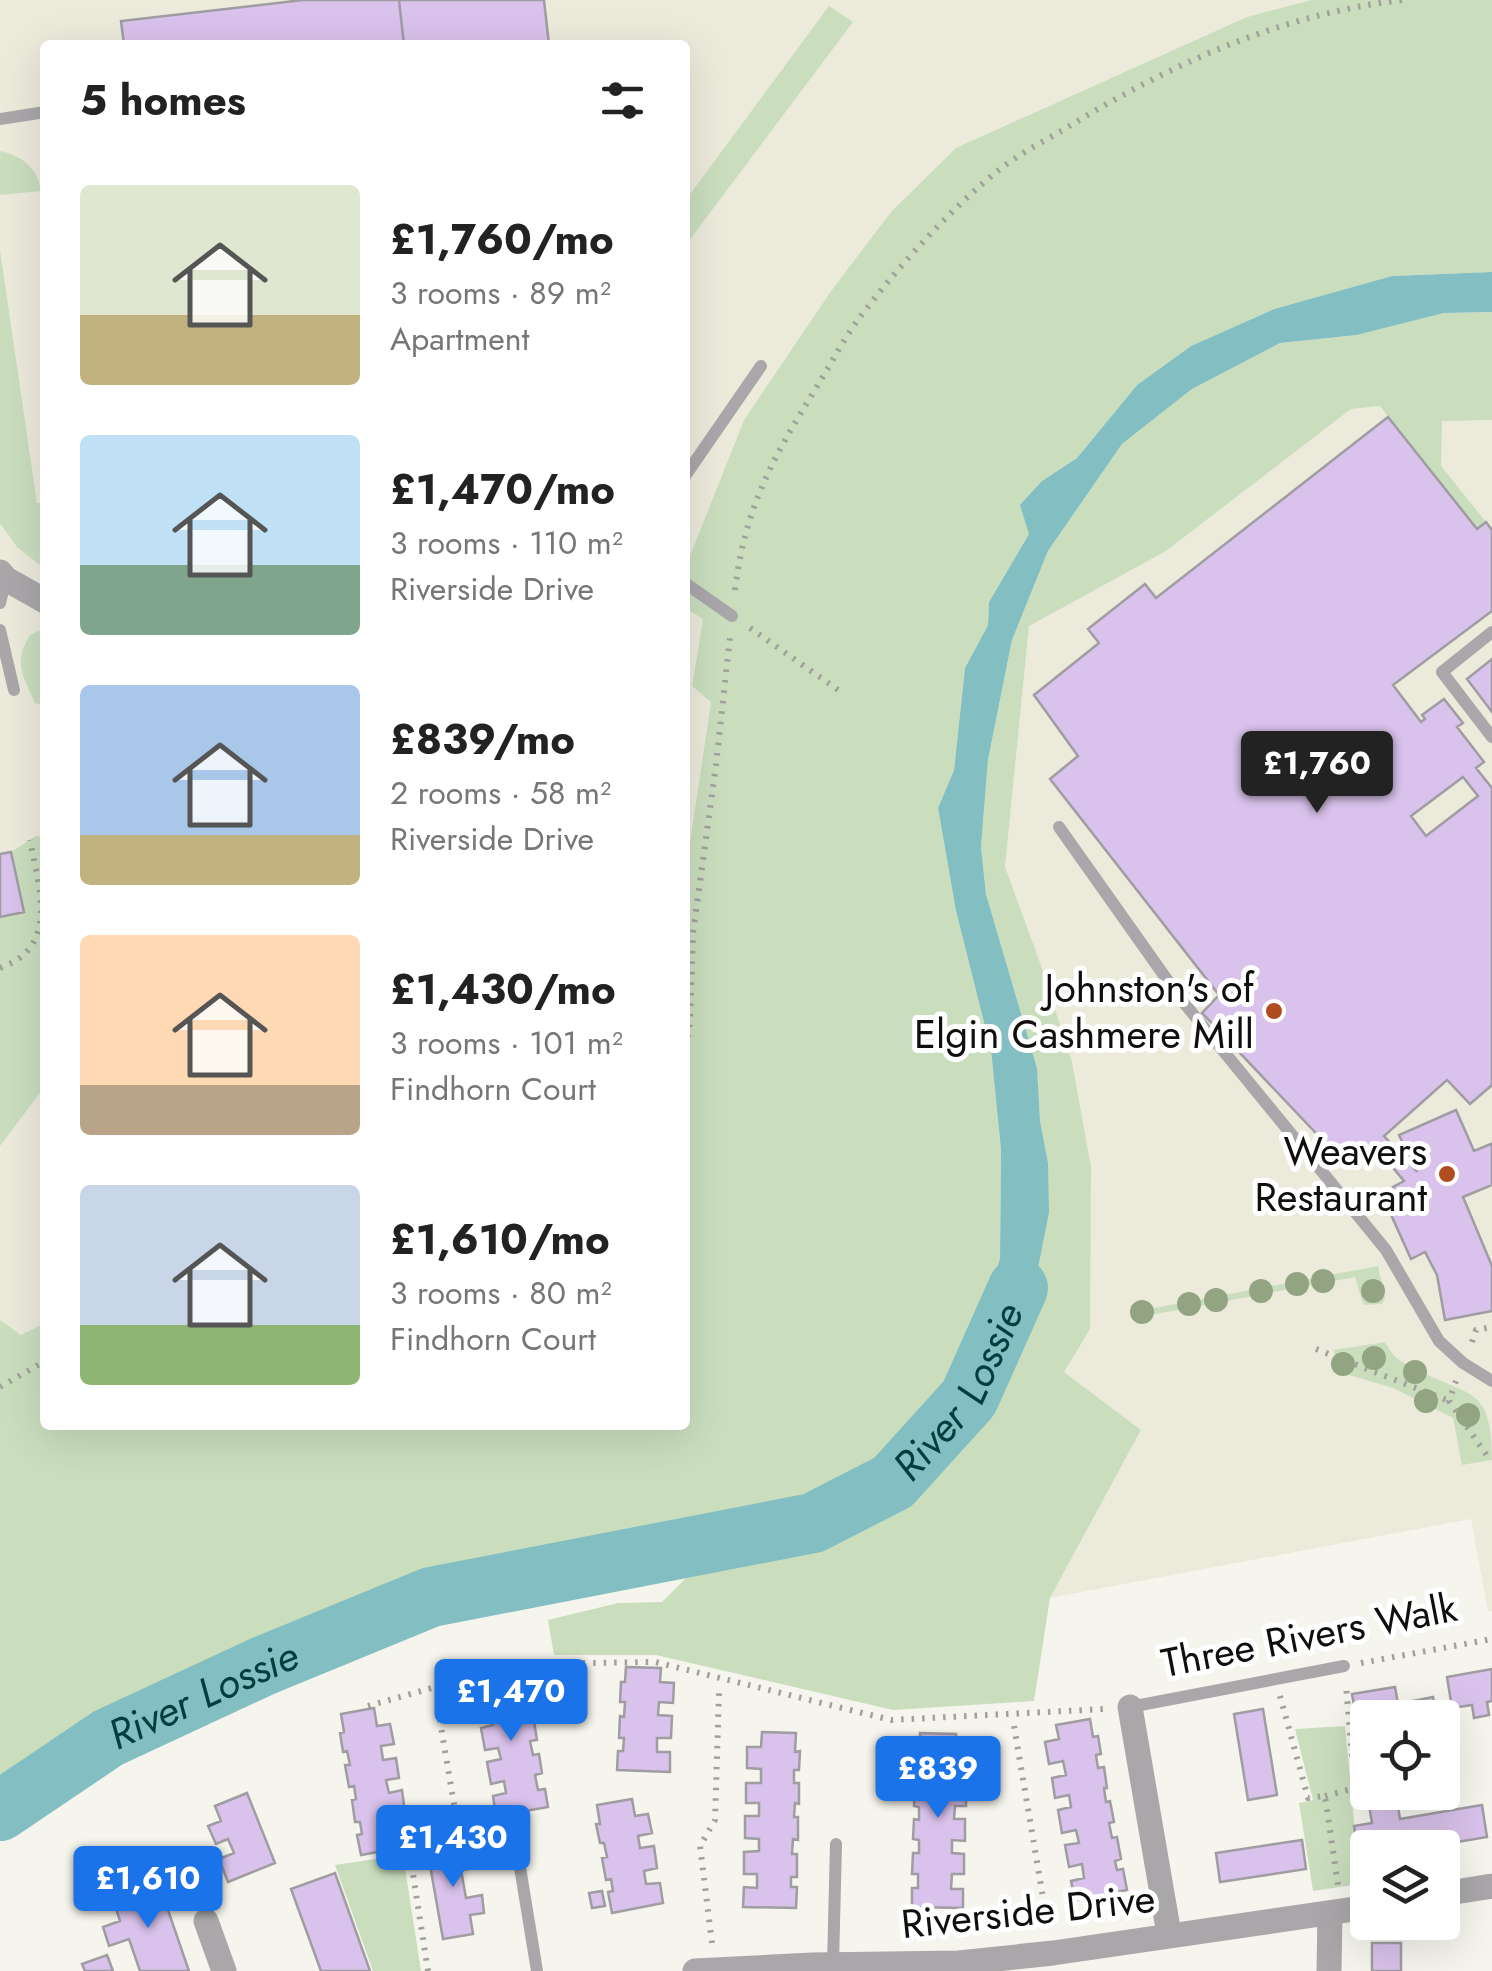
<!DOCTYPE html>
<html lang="en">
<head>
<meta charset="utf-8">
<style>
  body { margin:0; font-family:Jost,sans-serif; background:#f2f2f2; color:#222; height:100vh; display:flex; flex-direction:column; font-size:38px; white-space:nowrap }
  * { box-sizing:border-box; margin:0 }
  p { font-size:32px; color:#767676 }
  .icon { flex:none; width:55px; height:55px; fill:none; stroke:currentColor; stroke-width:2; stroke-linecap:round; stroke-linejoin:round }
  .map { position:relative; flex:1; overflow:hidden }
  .details { position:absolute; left:40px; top:40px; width:650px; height:1390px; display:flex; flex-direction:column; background:#fff; border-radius:10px; box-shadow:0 10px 40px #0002 }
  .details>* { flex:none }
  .tools { position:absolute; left:1350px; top:1700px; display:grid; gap:20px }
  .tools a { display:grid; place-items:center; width:110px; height:110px; border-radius:10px; background:#fff; box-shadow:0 10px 40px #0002; font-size:50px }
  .price { position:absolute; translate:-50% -85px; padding:0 22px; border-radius:10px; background:#1a73e8; color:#fff; font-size:32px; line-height:65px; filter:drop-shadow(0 2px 5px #0008) }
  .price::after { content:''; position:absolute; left:50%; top:60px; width:30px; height:22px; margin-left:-15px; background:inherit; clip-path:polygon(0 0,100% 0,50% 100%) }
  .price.on { background:#222; color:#fff }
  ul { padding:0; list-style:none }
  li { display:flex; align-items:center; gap:30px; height:250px; padding:0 40px }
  li span { display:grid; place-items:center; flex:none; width:280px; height:200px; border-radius:10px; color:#555 }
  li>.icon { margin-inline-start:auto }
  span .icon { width:120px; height:120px; fill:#fffc; stroke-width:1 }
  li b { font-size:42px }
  h2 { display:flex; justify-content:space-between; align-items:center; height:120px; padding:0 40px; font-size:42px }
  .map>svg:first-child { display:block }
</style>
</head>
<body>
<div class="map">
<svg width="1492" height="1971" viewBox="0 0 1492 1971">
  <rect width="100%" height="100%" fill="#f6f5ed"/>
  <path fill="#eceadb" d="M0,0H1311L1247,17L891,212L831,291L744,420L691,553L685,562V45H45V1323L22,1336L0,1375Z
    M1492,394V1611L1488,1612L1471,1519L1050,1598L1141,1430L1064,1372L1005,867L1029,625L1166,551L1351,409Z
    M685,608L703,619L692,686L711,701L685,875Z"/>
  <path fill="#cadebe" d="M1311,0H1492V272L1392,276L1274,309L1191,346L1137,385L1077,458L1042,481L1029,534L989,602L988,625L965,668L954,770L938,808L956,911L991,1050L1001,1150L1000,1258L976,1349L954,1372L899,1440L868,1470L795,1499L425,1576L270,1644L39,1759L0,1787V1320L21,1335L45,1323V1425H685V875L711,702L692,686L703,619L685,608V562L691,553L744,420L831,291L891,212L956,148L1247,17Z
    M829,6L853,22L685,246V201Z
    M0,151C21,155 38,168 41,191L0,195Z
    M0,250L37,503H45V569L17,547L0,523Z
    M1492,312V420L1442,421L1441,466L1486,522L1477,529L1380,406L1351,409L1166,551L1029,626L1005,867L1039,960L1072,1062L1091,1167L1090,1329L1064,1372L1141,1430L1050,1598L1034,1701L893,1710L656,1655H554L548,1620L618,1603L662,1602L690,1574L792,1539L841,1528L898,1503L951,1454L986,1405L1024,1339L1048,1163L1040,1121L1037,1068L986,894L981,847L988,760L1012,640L1048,551L1122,444L1192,389L1280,343L1357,335L1444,313Z
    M39,631L45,632V706L35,703C23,676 13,663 30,635Z
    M36,836L45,837V1086L0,1146V917L24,911L11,852Z
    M1378,1266L1385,1297L1382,1304L1365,1305L1362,1301L1355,1277L1134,1318L1133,1312Z
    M1385,1342C1394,1358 1398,1360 1414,1368C1468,1398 1492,1383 1492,1460L1462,1465L1453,1418L1393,1388L1336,1371L1334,1350Z
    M1345,1726L1360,1884L1313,1891L1299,1803L1313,1800L1295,1729Z
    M403,1855L421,1971H373L335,1865Z"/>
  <path fill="#82bec2" d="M1492,272V312L1444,313L1357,335L1280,343L1192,389L1122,444L1048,551L1012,640L988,760L981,847L986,894L1037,1068L1040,1121L1048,1163L1049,1212L1024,1339L1001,1379L976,1349L1000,1258L1001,1150L991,1050L956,911L938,808L954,770L965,668L988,625L989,602L1029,534L1020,505L1042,481L1077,458L1137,385L1191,346L1274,309L1392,276Z"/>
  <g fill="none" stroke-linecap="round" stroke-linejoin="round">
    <path stroke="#82bec2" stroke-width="60" id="s1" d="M0,1811L108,1738L263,1666L431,1597L813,1523L893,1482L969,1398L1018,1288"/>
  </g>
  <path fill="#d9c2eb" stroke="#9f9ca2" stroke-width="2.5" fill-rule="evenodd" d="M303,0H399L404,45H124L121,21Z
    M399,0H544L549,45H404Z
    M1388,417L1477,529L1486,522L1492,530V611L1393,685L1421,722L1425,719L1422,715L1444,699L1463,723L1457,727L1484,762L1476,768L1492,788V1085L1470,1104L1447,1080L1384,1136L1417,1172L1399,1135L1456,1110L1474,1151L1491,1144L1492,1147V1185L1463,1197L1492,1266V1311L1445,1320L1437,1275L1425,1252L1411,1259L1383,1197L1396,1191L1393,1187L1404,1181L1374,1145L1349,1168L1202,1013L1219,995L1050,779L1078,756L1034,695L1099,643L1088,629L1145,584L1156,598ZM1463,777L1478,796L1426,836L1411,816Z
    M1492,659V712L1467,679Z
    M11,852L24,912L0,917V854Z
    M626,1667L661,1668L660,1682L674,1683L673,1703L659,1702L658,1715L672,1716L671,1738H657V1752H670V1772L617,1770L618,1751H623L624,1738H619L620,1716L624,1717L625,1702H620L621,1682H625Z
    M1492,1669V1701L1487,1702L1489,1715L1474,1718L1472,1705L1452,1708L1447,1677Z
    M519,1670L522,1687L527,1686L531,1705L525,1706L527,1722L534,1721L537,1740L530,1741L533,1755L539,1754L542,1773L535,1775L538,1790L545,1789L548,1807L496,1816L493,1796L506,1793L504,1781L491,1784L487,1762L501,1759L498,1748L485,1750L481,1728L493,1725L491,1714L479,1716L475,1694L488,1691L486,1676Z
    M1395,1687L1398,1704L1433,1697L1437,1718H1368L1367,1779L1352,1694Z
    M374,1708L377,1726L390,1724L394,1744L381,1746L383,1760L396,1758L399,1778L386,1780L389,1793L402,1790L405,1812L392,1815L395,1829L408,1826L411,1846L361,1855L357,1835L362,1834L360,1822H355L352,1800L356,1799L354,1786L349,1787L345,1765H350L347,1751L343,1752L340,1733L344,1732L341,1714Z
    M1263,1709L1277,1795L1248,1800L1234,1714Z
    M1090,1719L1093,1737L1098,1736L1101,1754L1096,1755L1098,1768L1104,1767L1107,1788H1104L1106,1802L1110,1801L1114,1822L1109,1823L1112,1838L1117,1837L1121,1859L1115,1861L1117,1870L1123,1869L1127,1890L1075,1900L1071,1881L1084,1878L1082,1864L1069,1867L1065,1845L1079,1843L1076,1830L1062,1833L1058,1810L1071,1807L1069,1795L1055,1798L1052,1778L1066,1775L1063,1761L1049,1764L1045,1742L1059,1739L1056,1725Z
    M762,1732L796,1733L795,1752L800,1751L799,1770H794V1783H799V1804L795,1803L794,1817H798V1840L793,1839L792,1854H797V1877H791V1887H797L796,1908L743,1907L744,1887L757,1888V1874H744V1852L759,1851V1839L745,1838V1816H759V1803H746V1783H761V1769L747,1768V1747H761Z
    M920,1733L956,1734V1749H967L966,1773L955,1772V1785L966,1786V1806H955L954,1819H965V1841L952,1840V1853L964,1854V1874H952L951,1889H963V1908L912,1907V1888H918V1874H912L913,1853H919V1840L913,1839L914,1819L919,1820V1807L914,1806L915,1784L920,1785V1772H915V1750L920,1751Z
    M247,1793L275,1863L228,1882L219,1859L234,1853L228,1839L216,1844L208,1826L221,1821L215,1806Z
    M632,1799L635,1816L648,1814L652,1833L638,1836L640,1848L654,1846L657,1868L644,1871L646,1884L660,1883L663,1903L612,1913L608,1892L613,1891L611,1879L606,1880L602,1858L607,1857L604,1843H600L596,1824H600L597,1805Z
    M1397,1800L1400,1819L1482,1805L1487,1837L1421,1848H1368V1856L1359,1857L1354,1826L1372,1823L1369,1805Z
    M1302,1840L1306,1869L1220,1882L1216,1853Z
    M457,1843L459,1856L474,1853L477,1868L461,1870L466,1898L482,1895L484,1913L470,1915L473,1934L443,1939L427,1848Z
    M335,1873L370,1971H321L291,1889Z
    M159,1884L189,1971H140L129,1939L109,1946L103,1927L120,1921L113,1899Z
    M602,1891L605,1906L592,1908L589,1893Z
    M1372,1943H1401V1971H1372Z
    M107,1955L113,1971H85L82,1964Z"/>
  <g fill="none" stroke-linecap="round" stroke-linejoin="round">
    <path stroke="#a1a09b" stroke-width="6" stroke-dasharray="2.5 8" stroke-linecap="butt" d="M735,590C745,507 773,458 816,388C829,367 841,344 855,324C892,273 951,208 1000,169C1022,152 1048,139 1071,125C1173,63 1282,14 1402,0
      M750,628L841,692
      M0,968C60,947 39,888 30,840
      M685,1058L690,1021L693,933L716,765L730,637
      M1472,1342L1476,1330L1492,1327
      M1316,1349L1449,1401
      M1456,1381L1449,1401L1490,1460
      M0,1387L45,1361
      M1361,1663L1492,1639
      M1280,1696L1308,1798L1325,1796L1338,1885
      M368,1706L517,1664L655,1662L891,1720L1104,1709
      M1014,1726L1048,1927
      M1325,1796L1355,1788L1346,1686
      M712,1943L700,1846L715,1820L719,1692
      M428,1971L411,1861L457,1822L440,1721"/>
    <path stroke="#a9a7aa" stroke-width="12" d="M0,119L45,112
      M685,476L761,366
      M685,583L732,616
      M0,603L6,579
      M0,630L14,690
      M1492,632L1442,672L1492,737
      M1059,827L1180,998L1386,1250L1439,1341L1463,1363L1492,1381
      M1130,1707L1344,1666
      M516,1843L537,1971
      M833,1964L836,1844"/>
    <path stroke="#a9a7aa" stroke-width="25" d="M0,572L6,579L45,601
      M1130,1707L1169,1934
      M1442,1894L1492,1886
      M206,1921L224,1971
      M695,1971L812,1965L959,1963L1053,1953L1368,1907
      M1329,1971L1330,1913"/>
  </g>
  <g fill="#92a481">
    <circle cx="1323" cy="1281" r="12"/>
    <circle cx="1297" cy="1284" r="12"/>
    <circle cx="1261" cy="1291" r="12"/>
    <circle cx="1373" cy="1291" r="12"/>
    <circle cx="1216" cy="1300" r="12"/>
    <circle cx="1189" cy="1304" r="12"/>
    <circle cx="1142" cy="1312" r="12"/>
    <circle cx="1374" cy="1358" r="12"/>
    <circle cx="1343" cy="1364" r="12"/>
    <circle cx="1415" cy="1372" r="12"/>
    <circle cx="1426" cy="1401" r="12"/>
    <circle cx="1468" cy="1415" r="12"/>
  </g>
  <g fill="#b14c1f" stroke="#fff" stroke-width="4">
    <circle cx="1274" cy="1011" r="10"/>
    <circle cx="1447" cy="1174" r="10"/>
  </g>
  <g text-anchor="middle" stroke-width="10" stroke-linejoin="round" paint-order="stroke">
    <g font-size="40" fill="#100f0d" stroke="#fff" text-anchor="end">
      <text x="1254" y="1002">Johnston's of<tspan x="1254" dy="46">Elgin Cashmere Mill</tspan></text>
      <text x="1427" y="1165">Weavers<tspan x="1427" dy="46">Restaurant</tspan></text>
    </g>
    <g font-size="40" fill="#100f0d" stroke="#fff">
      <text transform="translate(1309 1635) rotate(-11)" y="14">Three Rivers Walk</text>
      <text transform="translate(1028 1911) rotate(-6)" y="14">Riverside Drive</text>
    </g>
    <g font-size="42" font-style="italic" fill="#033d41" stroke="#fff">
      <text dy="15" stroke="none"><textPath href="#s1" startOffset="1075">River Lossie</textPath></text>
      <text dy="15" stroke="none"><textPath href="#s1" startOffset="235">River Lossie</textPath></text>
    </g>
  </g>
</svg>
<div class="tools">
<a><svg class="icon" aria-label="locate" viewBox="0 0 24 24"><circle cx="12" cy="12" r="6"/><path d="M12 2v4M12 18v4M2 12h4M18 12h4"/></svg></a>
<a><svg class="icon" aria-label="layers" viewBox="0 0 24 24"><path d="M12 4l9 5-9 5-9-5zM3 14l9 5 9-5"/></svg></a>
</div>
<b class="price on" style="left:1317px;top:816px">£1,760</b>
<b class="price" style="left:511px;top:1744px">£1,470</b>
<b class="price" style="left:938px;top:1821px">£839</b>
<b class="price" style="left:453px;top:1890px">£1,430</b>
<b class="price" style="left:148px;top:1931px">£1,610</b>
<section class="details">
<h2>5 homes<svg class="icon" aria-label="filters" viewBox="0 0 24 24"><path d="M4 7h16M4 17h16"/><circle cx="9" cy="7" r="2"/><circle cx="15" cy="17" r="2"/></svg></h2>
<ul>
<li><span style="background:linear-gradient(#dfe7d0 65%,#c2b280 0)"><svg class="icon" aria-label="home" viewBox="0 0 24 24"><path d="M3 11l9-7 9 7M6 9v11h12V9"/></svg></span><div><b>£1,760/mo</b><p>3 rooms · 89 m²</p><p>Apartment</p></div></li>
<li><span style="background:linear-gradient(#bfe0f5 65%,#7fa58c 0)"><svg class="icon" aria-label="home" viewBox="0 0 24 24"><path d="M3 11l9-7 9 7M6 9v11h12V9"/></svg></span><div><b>£1,470/mo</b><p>3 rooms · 110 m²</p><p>Riverside Drive</p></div></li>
<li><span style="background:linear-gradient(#a9c7e8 75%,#c2b280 0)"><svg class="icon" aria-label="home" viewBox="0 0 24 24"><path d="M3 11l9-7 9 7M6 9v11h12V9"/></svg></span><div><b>£839/mo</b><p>2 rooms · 58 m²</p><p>Riverside Drive</p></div></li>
<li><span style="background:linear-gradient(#ffd9b3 75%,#b9a48a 0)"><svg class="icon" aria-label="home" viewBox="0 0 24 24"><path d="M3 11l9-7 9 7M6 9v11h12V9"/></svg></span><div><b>£1,430/mo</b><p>3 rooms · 101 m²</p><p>Findhorn Court</p></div></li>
<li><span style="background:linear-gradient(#c9d6e8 70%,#8fb573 0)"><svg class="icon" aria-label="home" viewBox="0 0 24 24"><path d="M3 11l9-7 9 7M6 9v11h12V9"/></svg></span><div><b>£1,610/mo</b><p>3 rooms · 80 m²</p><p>Findhorn Court</p></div></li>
</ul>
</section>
</div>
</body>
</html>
